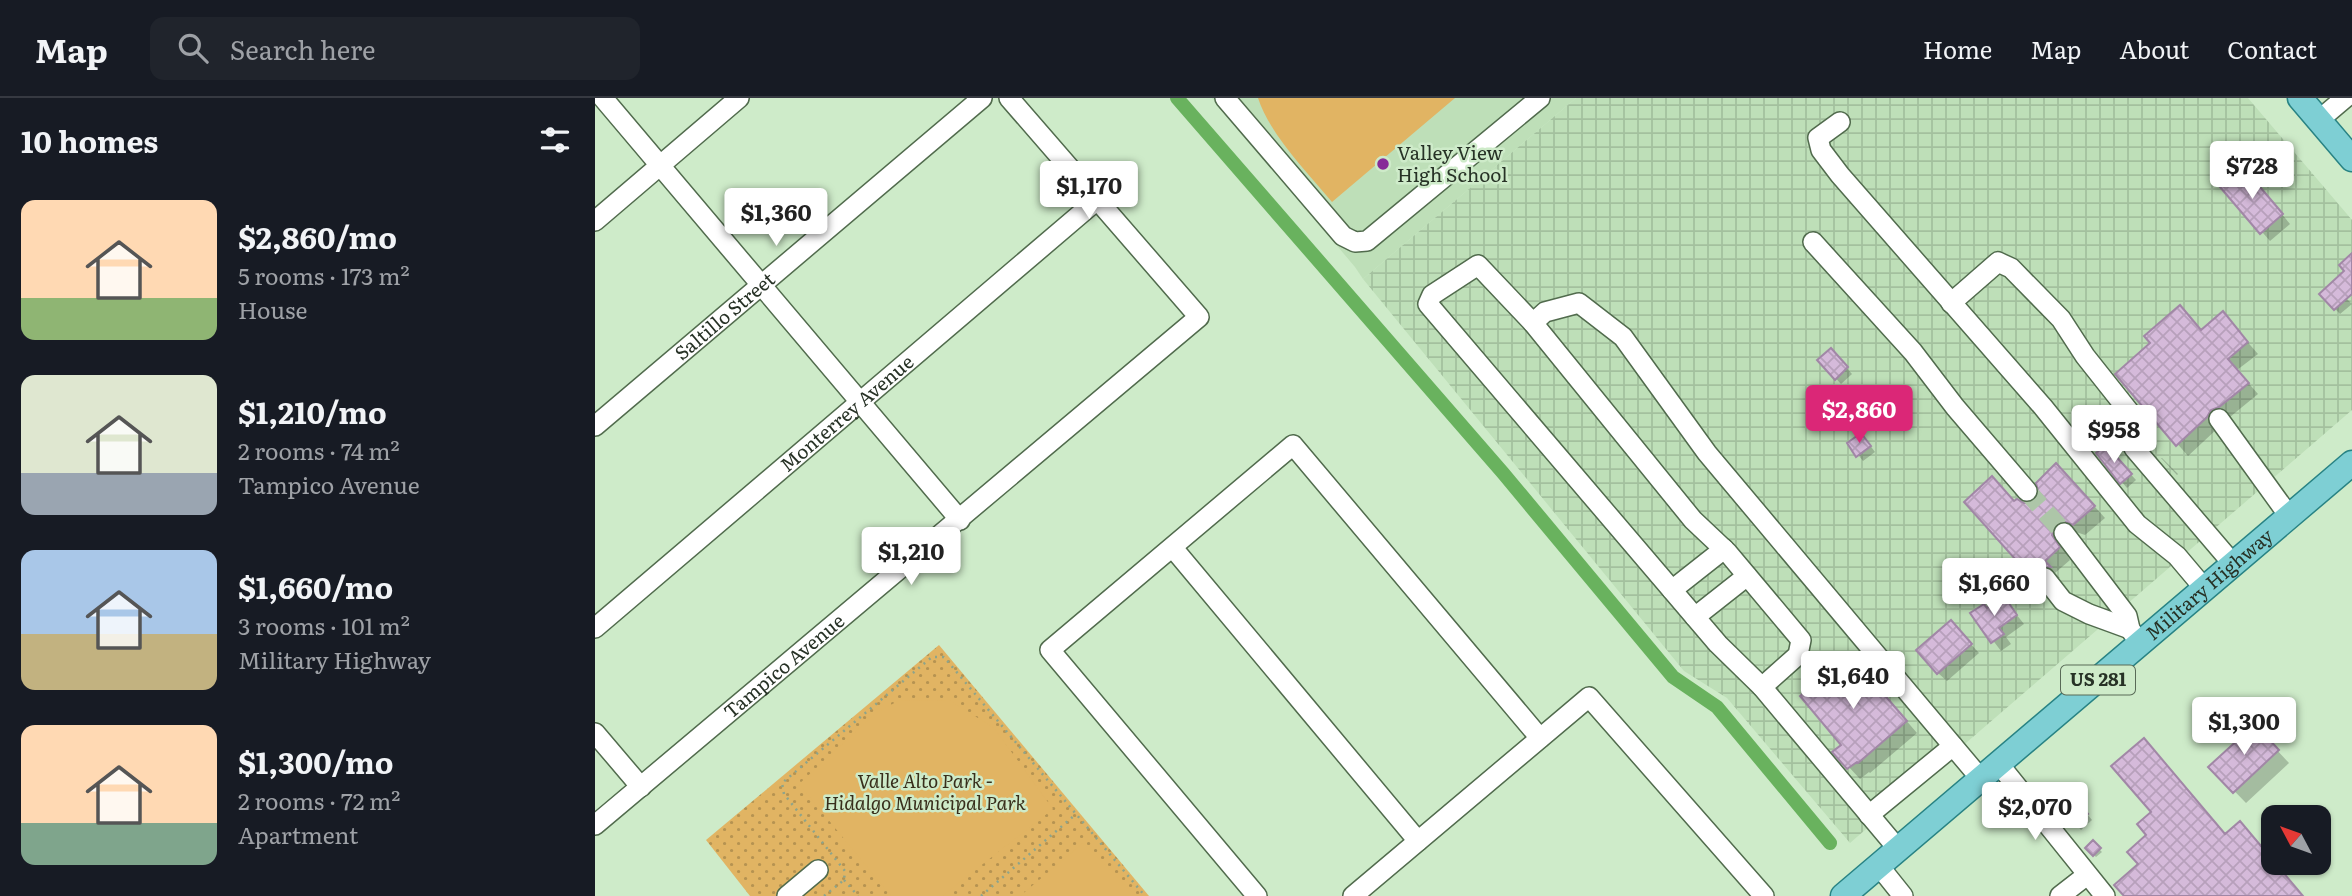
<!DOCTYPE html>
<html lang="en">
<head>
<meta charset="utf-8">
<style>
  body { margin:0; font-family:Literata,serif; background:#20242c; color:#f1f3f6; height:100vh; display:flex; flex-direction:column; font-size:26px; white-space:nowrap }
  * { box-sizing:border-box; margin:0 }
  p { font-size:23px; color:#9ea1a6 }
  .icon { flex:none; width:38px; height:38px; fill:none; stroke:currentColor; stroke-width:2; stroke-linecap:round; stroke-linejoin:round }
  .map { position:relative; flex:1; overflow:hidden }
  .drawer { display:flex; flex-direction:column; background:#171b24; width:595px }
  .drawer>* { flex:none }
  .needle { width:46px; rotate:311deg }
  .buttons { position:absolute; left:1666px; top:707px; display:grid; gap:14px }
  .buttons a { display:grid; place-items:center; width:70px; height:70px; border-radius:14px; background:#171b24; box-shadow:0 2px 5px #0004; font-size:35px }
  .price { position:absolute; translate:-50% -60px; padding:0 16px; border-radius:7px; background:#fff; color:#222; font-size:23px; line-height:46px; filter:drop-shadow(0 2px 4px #0008) }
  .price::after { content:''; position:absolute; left:50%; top:42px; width:21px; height:16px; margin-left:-10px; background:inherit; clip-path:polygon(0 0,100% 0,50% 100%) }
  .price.on { background:#db2777; color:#fff }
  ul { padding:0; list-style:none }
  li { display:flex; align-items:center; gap:21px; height:175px; padding:0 21px }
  li span { display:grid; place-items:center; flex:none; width:196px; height:140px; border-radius:14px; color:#555 }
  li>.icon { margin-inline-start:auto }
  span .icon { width:84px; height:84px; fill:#fffc; stroke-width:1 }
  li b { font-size:30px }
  h2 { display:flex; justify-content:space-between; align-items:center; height:84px; padding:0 21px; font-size:30px }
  header { display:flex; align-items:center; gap:42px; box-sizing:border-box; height:98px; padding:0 35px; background:#171b24; border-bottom:2px solid #363941 }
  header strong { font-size:33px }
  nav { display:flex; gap:38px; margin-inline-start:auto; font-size:24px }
  .search { width:490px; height:63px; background:#20242c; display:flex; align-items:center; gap:18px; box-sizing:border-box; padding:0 24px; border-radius:14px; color:#9ea1a6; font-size:26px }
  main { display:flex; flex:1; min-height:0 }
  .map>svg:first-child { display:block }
</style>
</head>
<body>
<header>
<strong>Map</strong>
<div class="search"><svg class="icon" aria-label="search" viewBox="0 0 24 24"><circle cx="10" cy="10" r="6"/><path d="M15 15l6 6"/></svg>Search here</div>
<nav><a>Home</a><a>Map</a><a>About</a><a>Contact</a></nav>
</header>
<main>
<section class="drawer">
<h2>10 homes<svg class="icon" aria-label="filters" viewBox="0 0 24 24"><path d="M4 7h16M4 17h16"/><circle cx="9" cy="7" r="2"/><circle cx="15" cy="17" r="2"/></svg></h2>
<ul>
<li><span style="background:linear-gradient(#ffd9b3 70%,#8fb573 0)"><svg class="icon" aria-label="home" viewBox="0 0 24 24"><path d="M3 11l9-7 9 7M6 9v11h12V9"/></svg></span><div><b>$2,860/mo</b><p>5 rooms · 173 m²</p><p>House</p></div></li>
<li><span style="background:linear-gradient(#dfe7d0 70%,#9aa5b1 0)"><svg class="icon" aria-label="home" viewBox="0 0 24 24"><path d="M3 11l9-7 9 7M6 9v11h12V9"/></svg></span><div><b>$1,210/mo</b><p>2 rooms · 74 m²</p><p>Tampico Avenue</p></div></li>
<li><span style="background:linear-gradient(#a9c7e8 60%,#c2b280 0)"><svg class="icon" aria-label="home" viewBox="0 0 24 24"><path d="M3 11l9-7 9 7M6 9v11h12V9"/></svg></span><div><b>$1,660/mo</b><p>3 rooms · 101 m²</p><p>Military Highway</p></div></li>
<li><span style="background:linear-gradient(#ffd9b3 70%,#7fa58c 0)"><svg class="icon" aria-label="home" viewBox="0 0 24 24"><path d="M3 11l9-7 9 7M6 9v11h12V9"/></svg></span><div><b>$1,300/mo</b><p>2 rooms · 72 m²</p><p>Apartment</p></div></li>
</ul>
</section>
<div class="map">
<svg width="1757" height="798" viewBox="0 0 1757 798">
  <defs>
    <pattern id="industrial-grid" width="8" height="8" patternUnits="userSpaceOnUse" patternTransform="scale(1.75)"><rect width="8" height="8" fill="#bedfb8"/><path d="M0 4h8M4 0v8" fill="none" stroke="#a3c09e"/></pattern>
    <pattern id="green-dots" width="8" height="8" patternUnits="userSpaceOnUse" patternTransform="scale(1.75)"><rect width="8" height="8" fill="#e1b463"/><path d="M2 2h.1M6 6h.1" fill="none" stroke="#b69351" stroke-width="1.8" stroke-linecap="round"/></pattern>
    <pattern id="building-cross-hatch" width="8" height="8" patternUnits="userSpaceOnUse" patternTransform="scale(1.75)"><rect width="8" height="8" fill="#d5bada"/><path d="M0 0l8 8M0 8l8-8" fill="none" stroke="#b7a0bb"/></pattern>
  </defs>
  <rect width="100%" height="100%" fill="#ceebc9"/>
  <path fill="#bedfb8" d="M617,0H981L768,181L760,169Z"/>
  <path fill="url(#industrial-grid)" d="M981,0H1653L1757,122V312L1255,745L1132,600L1089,573L768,181Z"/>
  <path fill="url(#green-dots)" d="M344,547L554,798H155L111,742Z"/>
  <path fill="#e1b463" d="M663,0H860L737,104C712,74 675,37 663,0Z
    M354,602L399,630L458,711L347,798H296L204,686L281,615L303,603Z
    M488,745L541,798H425Z"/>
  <path fill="#0003" d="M1657,80L1695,126L1675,143L1628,89Z
    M1757,158V197L1752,201L1757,206L1745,216L1726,196L1752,173Z
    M1628,216L1663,256L1642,272L1663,296L1635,319L1627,322L1623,330L1593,358L1522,276L1607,233Z
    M1236,253L1257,276L1246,286L1225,263Z
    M1271,342L1280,354L1268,363L1254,345Z
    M1516,355L1541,382L1532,390L1503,356Z
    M1566,360H1567L1583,376L1582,377Z
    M1473,379L1510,420L1490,437L1481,434L1472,437L1468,450L1475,462L1460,475L1465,480L1454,481L1450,491L1371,404L1436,407Z
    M1409,501L1429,526L1411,539L1416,546L1406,553L1378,516L1393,512Z
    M1364,533L1384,555L1352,583L1343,575Z
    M1265,569L1322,635L1275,675L1274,674L1265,681L1240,654L1248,647Z
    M1666,635L1694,665L1651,705L1616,669Z
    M1478,699L1497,722L1486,732L1473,717L1469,720L1464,715Z
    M1498,745L1507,754L1501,759L1492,750Z"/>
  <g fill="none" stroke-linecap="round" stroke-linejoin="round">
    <path stroke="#69b25e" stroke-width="14" d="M582,0L908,375L1078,579L1122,609L1235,745"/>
  </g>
  <path fill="url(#building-cross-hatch)" stroke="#a187a6" stroke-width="2" d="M1648,69L1688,116L1665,136L1625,89Z
    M1757,155V196L1739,212L1724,196L1749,173L1744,167Z
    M1585,207L1606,232L1628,213L1653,244L1633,261L1654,285L1624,309L1616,312L1612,319L1581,348L1520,276L1555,245L1549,238Z
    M1236,250L1253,269L1240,282L1222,262Z
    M1266,335L1276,348L1261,359L1252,345Z
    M1511,347L1537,376L1525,386L1501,355Z
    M1461,365L1500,408L1478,427L1468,423L1461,426L1457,437L1465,449L1450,463L1456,469L1443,470L1438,481L1369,404L1397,378L1419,403L1422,401L1429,405H1435L1444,396L1441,385Z
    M1409,498L1422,517L1404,530L1409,536L1396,545L1375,515L1389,506L1392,510Z
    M1356,522L1377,546L1342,576L1321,552Z
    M1254,556L1312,623L1263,665L1262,664L1252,671L1237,654L1246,647L1205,598Z
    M1655,621L1684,652L1638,695L1613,669L1646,639L1641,634Z
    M1549,640L1630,736L1645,723L1708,798H1529L1519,787L1543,766L1532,754L1551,737L1542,726L1556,714L1516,668Z
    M1473,692L1493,716L1479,728L1467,713L1462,716L1455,707Z
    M1498,742L1506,750L1498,758L1490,750Z"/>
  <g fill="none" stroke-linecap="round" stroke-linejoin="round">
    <path stroke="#adc6a8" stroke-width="19" stroke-dasharray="19 10" stroke-linecap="butt" d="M1432,393L1469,435"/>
    <defs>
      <g id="minor">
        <path d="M8,0L365,422"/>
        <path d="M630,0L748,138L760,144L772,143L945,0"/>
        <path d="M1724,22L1750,0"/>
        <path d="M1245,24L1223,40L1226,52L1245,77L1448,309L1542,426L1582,458L1609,490"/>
        <path d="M0,123L144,0"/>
        <path d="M1218,144L1318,254L1360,309L1432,393"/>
        <path d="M1356,205L1403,164L1416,170L1466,221L1490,258L1536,316L1539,350L1638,466"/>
        <path d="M938,225L1098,422L1133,455L1206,542L1203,557L1167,589"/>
        <path d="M1624,321L1694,418"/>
        <path id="s1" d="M0,328L387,0"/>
        <path d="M1469,435L1532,518L1535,531L1545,546"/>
        <path d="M578,450L823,743"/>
        <path d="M1450,480L1468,503L1494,516L1535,531"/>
        <path d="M1077,492L1129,451"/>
        <path d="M1100,519L1152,478"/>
        <path id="s2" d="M0,530L502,102"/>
        <path d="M0,635L46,689"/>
        <path d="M1403,665L1510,798"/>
        <path d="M1274,717L1358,648"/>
        <path id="s3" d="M0,727L604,219L414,0"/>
        <path d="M1303,751L1167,589L1123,546L833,206L837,197L883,167L938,225L950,214L984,205L1028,239L1112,355L1385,680"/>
        <path d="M1284,768L1308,798"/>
        <path d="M192,798L223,772"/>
        <path d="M662,798L455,552L698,347L945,640"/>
        <path d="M758,798L994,599L1169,798"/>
        <path d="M1465,798L1492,777"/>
      </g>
      <g id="major">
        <path d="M1705,0L1757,61"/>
        <path id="s4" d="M1248,798L1757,365"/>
      </g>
    </defs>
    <use href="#minor" stroke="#516b4d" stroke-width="22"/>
    <use href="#major" stroke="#288384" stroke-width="27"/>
    <path stroke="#8ea48a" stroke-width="2.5" stroke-dasharray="2 5" stroke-linecap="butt" d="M249,782L263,798
      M229,798L249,782L250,773L189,696L187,685L337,559H349L550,798
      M386,798L481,716"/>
    <use href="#minor" stroke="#fff" stroke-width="19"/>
    <use href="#major" stroke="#7ecfd4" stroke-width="24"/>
  </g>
  <circle fill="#872c98" stroke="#ceebc9" stroke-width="2.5" cx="788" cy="66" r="7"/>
  <g text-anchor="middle" stroke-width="5" stroke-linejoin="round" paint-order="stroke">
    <rect fill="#ceebc9" stroke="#596a57" stroke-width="2" x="1466" y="567.5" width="74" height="29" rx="5"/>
    <g font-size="18" font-weight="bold" fill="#273226">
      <text x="1503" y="588">US 281</text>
    </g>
    <g font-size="19" fill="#273226" stroke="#ceebc9" text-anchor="start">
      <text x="802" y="62">Valley View<tspan x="802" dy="22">High School</tspan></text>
    </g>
    <g font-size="19" fill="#273226" stroke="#ceebc9">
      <text dy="7" stroke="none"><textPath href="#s1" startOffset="170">Saltillo Street</textPath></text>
      <text dy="7" stroke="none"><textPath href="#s2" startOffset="331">Monterrey Avenue</textPath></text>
      <text dy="7" stroke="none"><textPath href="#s4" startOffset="481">Military Highway</textPath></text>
      <text dy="7" stroke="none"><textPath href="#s3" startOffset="247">Tampico Avenue</textPath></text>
    </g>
    <g font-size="19" font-style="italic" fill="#382e1b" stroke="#ceebc9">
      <text x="330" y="690">Valle Alto Park -<tspan x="330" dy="22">Hidalgo Municipal Park</tspan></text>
    </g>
  </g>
</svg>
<div class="buttons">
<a><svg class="needle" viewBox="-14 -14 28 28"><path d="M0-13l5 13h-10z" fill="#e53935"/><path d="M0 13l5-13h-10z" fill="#9ea1a6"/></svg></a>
</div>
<b class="price" style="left:1657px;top:103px">$728</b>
<b class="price" style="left:494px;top:123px">$1,170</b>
<b class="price" style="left:181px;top:150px">$1,360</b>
<b class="price on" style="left:1264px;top:347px">$2,860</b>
<b class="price" style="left:1519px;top:367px">$958</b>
<b class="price" style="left:316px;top:489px">$1,210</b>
<b class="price" style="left:1399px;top:520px">$1,660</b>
<b class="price" style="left:1258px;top:613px">$1,640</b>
<b class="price" style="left:1649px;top:659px">$1,300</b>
<b class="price" style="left:1440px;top:744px">$2,070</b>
</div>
</main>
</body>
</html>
